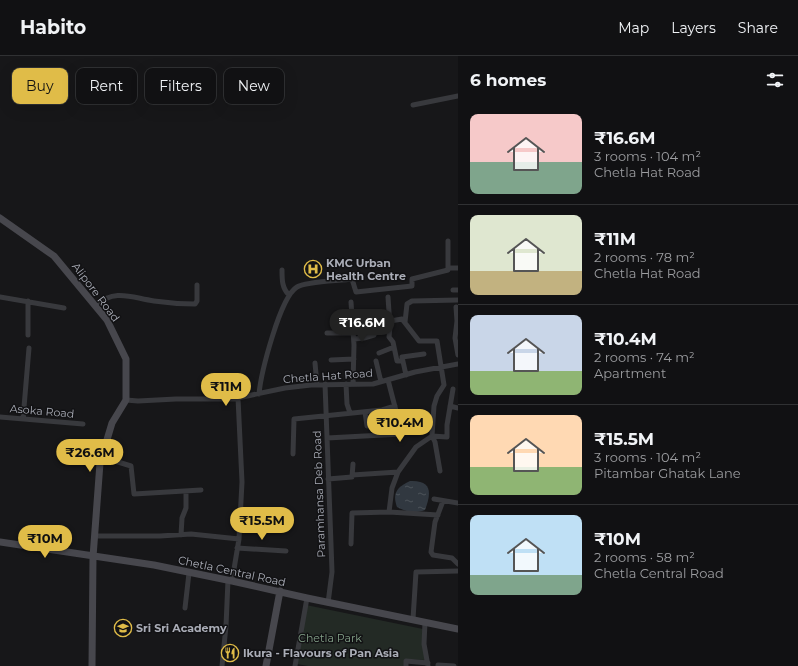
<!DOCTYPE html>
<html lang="en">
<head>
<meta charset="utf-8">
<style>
  body { margin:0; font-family:Montserrat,sans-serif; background:#1e1f21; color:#f1f3f6; height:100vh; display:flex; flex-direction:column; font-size:15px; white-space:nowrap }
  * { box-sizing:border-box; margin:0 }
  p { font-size:13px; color:#9c9da0 }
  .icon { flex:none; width:22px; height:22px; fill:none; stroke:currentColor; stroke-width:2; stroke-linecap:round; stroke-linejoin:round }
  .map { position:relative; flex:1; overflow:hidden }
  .drawer { display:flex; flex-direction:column; background:#111113; width:340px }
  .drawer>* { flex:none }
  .guide { position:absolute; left:12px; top:12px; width:380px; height:36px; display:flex; gap:8px }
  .price { position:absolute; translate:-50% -34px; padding:0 9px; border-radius:14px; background:#e0bc48; color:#111; font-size:13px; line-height:26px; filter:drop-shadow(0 1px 2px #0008) }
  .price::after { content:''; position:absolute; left:50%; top:24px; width:12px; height:9px; margin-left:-6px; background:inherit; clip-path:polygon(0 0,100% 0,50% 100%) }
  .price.on { background:#222; color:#fff }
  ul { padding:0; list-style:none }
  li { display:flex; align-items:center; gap:12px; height:100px; padding:0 12px }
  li+li { border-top:1px solid #303133 }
  li span { display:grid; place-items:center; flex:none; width:112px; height:80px; border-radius:8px; color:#555 }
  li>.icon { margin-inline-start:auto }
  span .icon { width:48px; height:48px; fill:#fffc; stroke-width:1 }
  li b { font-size:17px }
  h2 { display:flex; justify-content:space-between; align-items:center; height:48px; padding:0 12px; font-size:17px }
  .tag { padding:0 14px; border-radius:8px; background:#111113; box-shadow:0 4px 16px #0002,0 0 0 1px #303133; font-size:14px; line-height:36px }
  .tag.on { background:#e0bc48; color:#111 }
  header { display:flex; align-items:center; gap:24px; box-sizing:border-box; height:56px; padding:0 20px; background:#111113; border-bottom:1px solid #303133 }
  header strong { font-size:19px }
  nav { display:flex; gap:22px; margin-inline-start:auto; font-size:14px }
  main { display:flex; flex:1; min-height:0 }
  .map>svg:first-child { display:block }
</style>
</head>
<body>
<header>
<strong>Habito</strong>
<nav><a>Map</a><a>Layers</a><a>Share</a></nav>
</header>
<main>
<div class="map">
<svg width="458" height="610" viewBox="0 0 458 610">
  <defs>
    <pattern id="water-ripples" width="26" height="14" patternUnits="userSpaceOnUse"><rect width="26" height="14" fill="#313840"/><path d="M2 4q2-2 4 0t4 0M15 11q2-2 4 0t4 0" fill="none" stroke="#4c5259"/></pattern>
  </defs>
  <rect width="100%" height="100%" fill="#171719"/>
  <path fill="#232a25" d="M306,549L423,573L425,604L404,603V610H308L297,608Z"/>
  <path fill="url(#water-ripples)" d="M410,425C433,424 431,438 425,454C414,458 407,456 397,451C392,437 397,431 410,425Z"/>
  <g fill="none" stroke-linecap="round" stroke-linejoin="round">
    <path stroke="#38393d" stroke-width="5" d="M413,49L458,40
      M449,212H458
      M282,214C282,224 282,232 289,239
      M453,234H458
      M0,241L64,252
      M388,241L390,271L389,281L393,286L397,305H402
      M351,246L354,289L353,328
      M94,249C117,233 129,241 154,245C168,247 181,248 195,248L197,245V229
      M456,251L457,265L455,282L458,299
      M405,266L407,248L412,245L458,244
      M327,277H353
      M28,279V245
      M354,283L364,282L374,279L379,267L402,263L419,285H437L444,329L437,340L434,350L433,364L432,380L435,386L440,415
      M379,297L394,291
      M331,304L354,303
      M376,305L381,326
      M315,307L317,329
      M406,319L402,301L424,298
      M325,328L331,488L332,516L328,547
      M346,328L347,348L350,357
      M259,338C261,317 280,241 297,231C307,225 339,225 352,223L356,236L412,230V223L448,214V185
      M126,344L138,345L176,343H233L285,332L311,329L373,328L415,316L458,308
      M450,350L458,352
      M365,356L367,370
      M0,361L83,368
      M23,363L29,292
      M327,382L402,378L388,324
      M293,398L294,363L382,354L395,350
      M102,401L131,410L134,438L201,434
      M352,419L398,416
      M328,423L352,421L353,408
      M434,443L458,447
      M443,445L435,466L431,496L433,499L452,502L458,508
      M389,456L438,459
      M181,479L182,462L186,452V435
      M95,480H160L191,478L239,483
      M351,488L352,457L389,456L392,432L398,416L416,391L432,380L447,381V369L453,333
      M237,492L286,495
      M232,525L239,483L242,426L238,342
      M185,552L189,517
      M413,563L416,516L458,515
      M425,566L424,588L428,610
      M222,610L226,570L228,524
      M295,610L307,542
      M406,610V605L428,607
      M438,610V609L454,610"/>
    <path stroke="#47474d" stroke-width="7" d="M0,162L54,200L107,264L126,303V344L112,367L100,407L93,501L92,610
      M0,486L154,509L232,525L307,542L458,573
      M266,610L280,535"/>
  </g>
  <defs>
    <symbol id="hospital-ring" viewBox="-11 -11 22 22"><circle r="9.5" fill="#121214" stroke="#e0bc48" stroke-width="1.5"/><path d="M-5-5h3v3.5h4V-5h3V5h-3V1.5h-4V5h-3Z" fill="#e0bc48"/></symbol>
    <symbol id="university-ring" viewBox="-11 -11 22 22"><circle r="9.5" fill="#121214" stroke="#e0bc48" stroke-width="1.5"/><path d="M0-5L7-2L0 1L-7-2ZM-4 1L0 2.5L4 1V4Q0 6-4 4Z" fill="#e0bc48"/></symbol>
    <symbol id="restaurant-ring" viewBox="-11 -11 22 22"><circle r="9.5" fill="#121214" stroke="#e0bc48" stroke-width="1.5"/><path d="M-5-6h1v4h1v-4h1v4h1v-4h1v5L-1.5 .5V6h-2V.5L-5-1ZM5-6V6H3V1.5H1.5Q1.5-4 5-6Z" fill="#e0bc48"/></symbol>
  </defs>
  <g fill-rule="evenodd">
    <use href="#hospital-ring" x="303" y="203" width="20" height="20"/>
    <use href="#university-ring" x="113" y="562" width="20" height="20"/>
    <use href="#restaurant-ring" x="220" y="587" width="20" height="20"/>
  </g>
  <g text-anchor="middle" stroke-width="3" stroke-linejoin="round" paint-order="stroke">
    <g font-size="11" font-weight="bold" fill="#aaadb7" stroke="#121214" text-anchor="start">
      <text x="326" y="211">KMC Urban<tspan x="326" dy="13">Health Centre</tspan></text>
      <text x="136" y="576">Sri Sri Academy</text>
      <text x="243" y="601">Ikura - Flavours of Pan Asia</text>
    </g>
    <g font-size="11" fill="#aaadb7" stroke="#121214">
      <text transform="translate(96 236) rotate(53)" y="4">Alipore Road</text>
      <text transform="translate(328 320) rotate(-4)" y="4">Chetla Hat Road</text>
      <text transform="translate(42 355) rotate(5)" y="4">Asoka Road</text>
      <text transform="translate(319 438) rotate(-92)" y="4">Paramhansa Deb Road</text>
      <text transform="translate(232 515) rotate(12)" y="4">Chetla Central Road</text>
    </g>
    <g font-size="11" fill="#83a088" stroke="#121214">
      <text x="330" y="586">Chetla Park</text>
    </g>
  </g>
</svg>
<b class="price on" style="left:362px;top:287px">₹16.6M</b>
<b class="price" style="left:226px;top:351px">₹11M</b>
<b class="price" style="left:400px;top:387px">₹10.4M</b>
<b class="price" style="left:90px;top:417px">₹26.6M</b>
<b class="price" style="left:262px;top:485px">₹15.5M</b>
<b class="price" style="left:45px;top:503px">₹10M</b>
<div class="guide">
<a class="tag on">Buy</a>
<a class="tag">Rent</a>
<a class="tag">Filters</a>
<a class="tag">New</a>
</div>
</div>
<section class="drawer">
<h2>6 homes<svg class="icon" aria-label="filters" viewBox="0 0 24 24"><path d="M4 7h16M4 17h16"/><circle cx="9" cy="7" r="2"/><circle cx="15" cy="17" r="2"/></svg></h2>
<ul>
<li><span style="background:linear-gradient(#f6c9c9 60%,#7fa58c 0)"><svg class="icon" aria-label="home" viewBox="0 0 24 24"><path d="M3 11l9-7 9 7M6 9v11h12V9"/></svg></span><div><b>₹16.6M</b><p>3 rooms · 104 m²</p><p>Chetla Hat Road</p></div></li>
<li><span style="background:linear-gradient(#dfe7d0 70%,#c2b280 0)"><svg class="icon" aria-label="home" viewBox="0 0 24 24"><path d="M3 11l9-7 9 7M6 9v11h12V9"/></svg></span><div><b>₹11M</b><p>2 rooms · 78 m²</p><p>Chetla Hat Road</p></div></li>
<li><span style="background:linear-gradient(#c9d6e8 70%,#8fb573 0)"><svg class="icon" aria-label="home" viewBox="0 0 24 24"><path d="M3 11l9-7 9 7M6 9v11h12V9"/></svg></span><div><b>₹10.4M</b><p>2 rooms · 74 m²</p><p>Apartment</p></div></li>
<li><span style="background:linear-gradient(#ffd9b3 65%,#8fb573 0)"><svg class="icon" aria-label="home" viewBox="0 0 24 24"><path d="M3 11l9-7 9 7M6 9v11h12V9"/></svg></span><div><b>₹15.5M</b><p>3 rooms · 104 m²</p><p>Pitambar Ghatak Lane</p></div></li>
<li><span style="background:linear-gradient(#bfe0f5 75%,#7fa58c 0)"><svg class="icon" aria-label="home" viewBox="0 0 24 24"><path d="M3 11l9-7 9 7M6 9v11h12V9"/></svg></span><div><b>₹10M</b><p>2 rooms · 58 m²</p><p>Chetla Central Road</p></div></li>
</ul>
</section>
</main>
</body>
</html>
